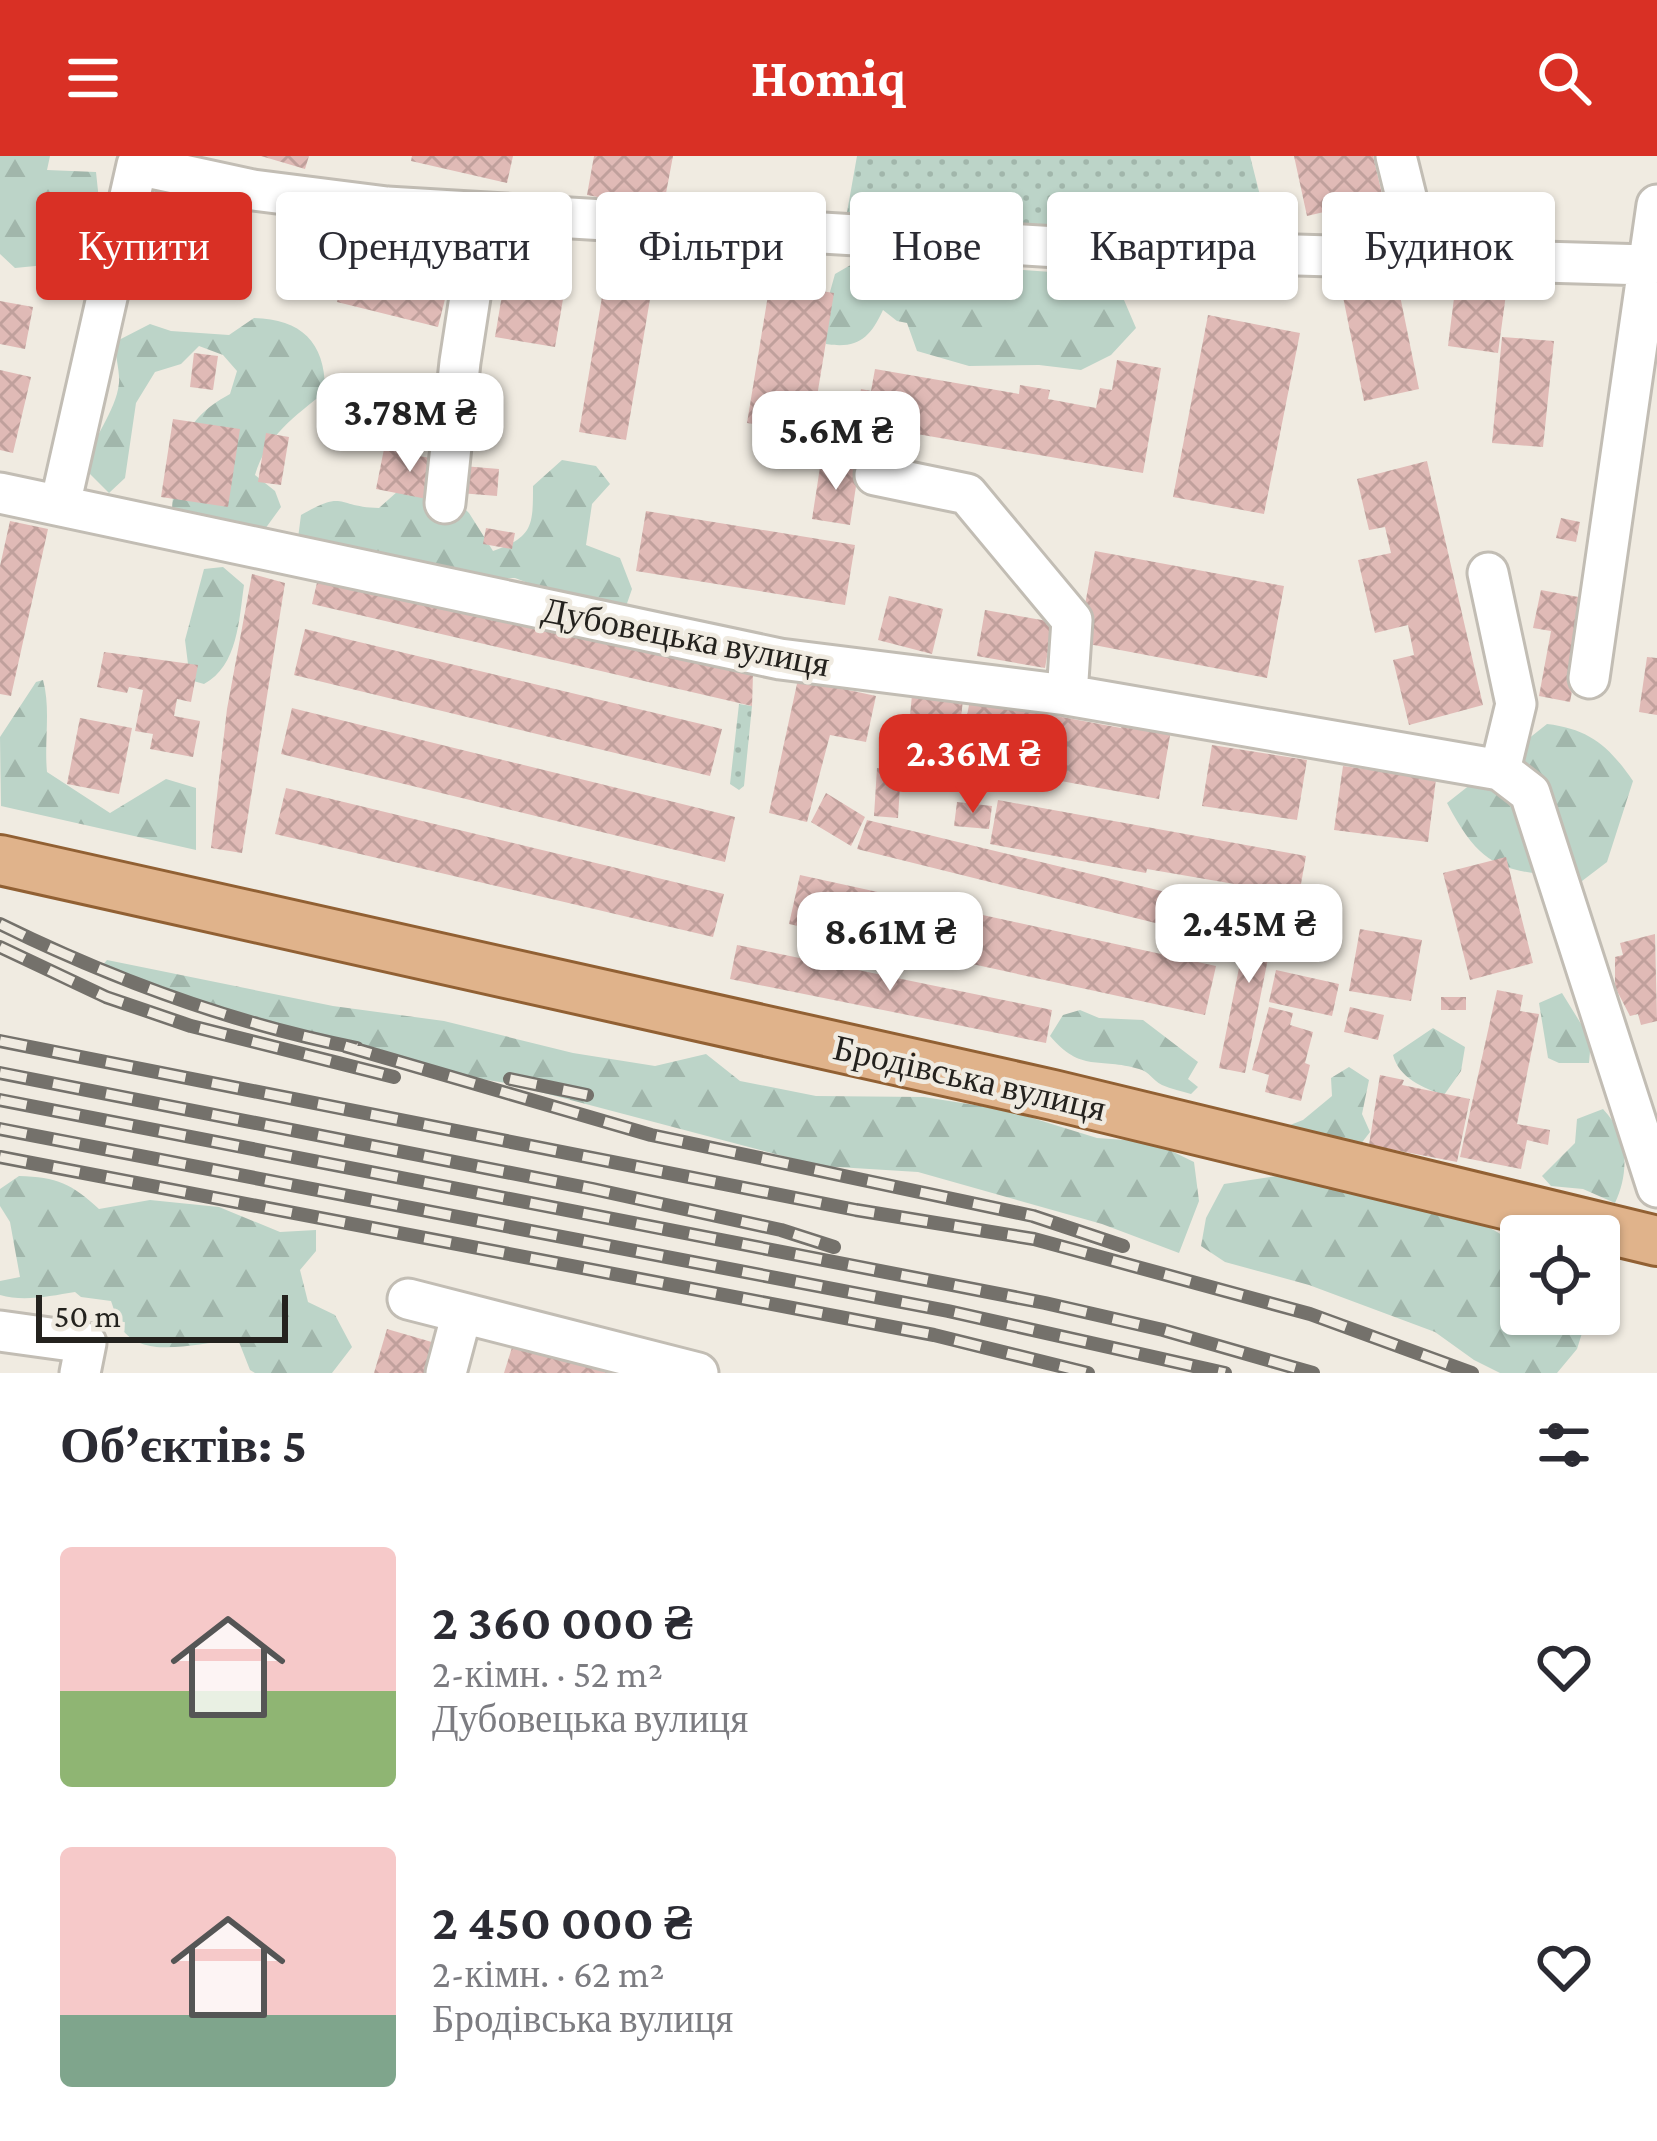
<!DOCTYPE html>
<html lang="uk">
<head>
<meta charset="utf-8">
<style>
  body { margin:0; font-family:"Crimson Pro",serif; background:#f7f7f7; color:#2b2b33; height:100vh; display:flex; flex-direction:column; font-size:45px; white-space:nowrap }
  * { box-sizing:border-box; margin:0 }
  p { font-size:39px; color:#7c7c81 }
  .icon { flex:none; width:66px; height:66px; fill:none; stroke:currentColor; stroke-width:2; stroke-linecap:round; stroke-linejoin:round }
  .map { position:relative; height:1217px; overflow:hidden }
  .drawer { display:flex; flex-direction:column; background:#fff; flex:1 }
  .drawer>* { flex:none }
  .hud { position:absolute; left:36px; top:36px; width:1587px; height:108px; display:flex; gap:24px }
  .tools { position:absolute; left:1500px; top:1059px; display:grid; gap:24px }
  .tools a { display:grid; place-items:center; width:120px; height:120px; border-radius:12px; background:#fff; box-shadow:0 3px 9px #0004; font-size:60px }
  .scale { position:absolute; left:36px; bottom:30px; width:252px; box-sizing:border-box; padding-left:12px; border:6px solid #24221e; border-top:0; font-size:33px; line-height:42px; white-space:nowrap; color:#24221e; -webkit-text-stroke:9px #f0ebe1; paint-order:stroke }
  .price { position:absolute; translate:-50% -102px; padding:0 27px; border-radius:24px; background:#fff; color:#222; font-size:39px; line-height:78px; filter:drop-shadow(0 3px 6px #0008) }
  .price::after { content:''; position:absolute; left:50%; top:72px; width:36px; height:27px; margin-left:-18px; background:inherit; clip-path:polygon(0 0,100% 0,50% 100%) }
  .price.on { background:#d93025; color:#fff }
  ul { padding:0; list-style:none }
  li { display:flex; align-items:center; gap:36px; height:300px; padding:0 60px }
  li span { display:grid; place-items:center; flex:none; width:336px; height:240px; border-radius:12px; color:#555 }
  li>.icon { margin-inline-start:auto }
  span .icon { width:144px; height:144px; fill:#fffc; stroke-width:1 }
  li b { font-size:51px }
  h2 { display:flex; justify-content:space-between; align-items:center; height:144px; padding:0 60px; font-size:51px }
  .chip { padding:0 42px; border-radius:12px; background:#fff; box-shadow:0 3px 9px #0004; font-size:42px; line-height:108px }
  .chip.on { background:#d93025; color:#fff }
  header { display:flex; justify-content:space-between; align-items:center; height:156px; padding:0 60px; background:#d93025; color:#fff; font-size:54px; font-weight:700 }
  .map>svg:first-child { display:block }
</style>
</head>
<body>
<header><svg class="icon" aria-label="menu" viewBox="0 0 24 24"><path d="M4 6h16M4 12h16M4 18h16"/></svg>Homiq<svg class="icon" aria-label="search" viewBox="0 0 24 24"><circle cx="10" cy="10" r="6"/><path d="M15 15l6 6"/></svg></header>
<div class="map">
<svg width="1657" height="1217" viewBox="0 0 1657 1217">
  <defs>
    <pattern id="grass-dots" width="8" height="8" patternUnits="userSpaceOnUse" patternTransform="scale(3)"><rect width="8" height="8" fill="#bcd4c8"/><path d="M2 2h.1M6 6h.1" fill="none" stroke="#a1b6ab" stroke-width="1.8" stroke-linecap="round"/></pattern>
    <pattern id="forest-firs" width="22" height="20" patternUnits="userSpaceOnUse" patternTransform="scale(3)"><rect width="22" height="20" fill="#bcd4c8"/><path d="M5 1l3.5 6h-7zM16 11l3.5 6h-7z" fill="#a1b6ab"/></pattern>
    <pattern id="building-cross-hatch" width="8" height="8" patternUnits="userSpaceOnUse" patternTransform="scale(3)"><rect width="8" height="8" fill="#e0bab6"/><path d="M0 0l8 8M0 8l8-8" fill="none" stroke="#c0a09c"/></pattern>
  </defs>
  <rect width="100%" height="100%" fill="#f0ebe1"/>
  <path fill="url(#grass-dots)" d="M857,0H1250L1269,75L846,62Z
    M739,548L752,550L744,630L739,634L730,628Z"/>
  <path fill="url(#forest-firs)" d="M0,0H50L47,14L96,16L103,82L86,105L15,112L0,98Z
    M861,103L1080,118L1121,137L1136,172L1111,199L1081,214L1039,209L969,210L917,195L907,167L897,165L883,154C870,182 858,193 826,188L823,161L835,118Z
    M254,162C302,163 326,187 325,236C294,261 267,279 255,319L275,335L281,351L257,384L172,354C177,299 178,266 230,238L237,215L223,199L199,190L181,208L155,216L136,247L125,322L109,337L86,314C91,281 116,257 119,227C120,215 115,200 115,186L150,168L171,175L229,179Z
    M562,304L596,310L610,328L592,348L586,389L620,402L632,433L624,456L578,446L515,422H462L298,382L301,359C346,333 335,351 379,352L398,335L444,333L469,357L493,395C533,381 533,370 533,330Z
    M223,411L244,429C239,463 238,510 204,528L190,524L185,484L204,413Z
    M43,524C51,553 44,585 47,616L110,657L166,623L196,632V694L1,650L0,581L36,526Z
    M1547,568C1589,573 1609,590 1633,625L1607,706L1582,725C1507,711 1486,722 1447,647Z
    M107,804L333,850L444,865L573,897L655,910L706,898L740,925L816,940L924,941L1006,954L1097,982L1153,986L1194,1006L1199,1045L1179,1097L1102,1068L918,1016L821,1010L506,927L424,914L257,869L96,817Z
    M1562,837L1591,884L1589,907H1559L1548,902L1539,847Z
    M1080,854L1099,862L1143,864L1198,906L1188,923L1198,931L1191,938C1182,935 1171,933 1162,929C1152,924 1150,916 1139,913C1099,901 1081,917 1050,880L1063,859Z
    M1433,872L1465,891L1461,915L1444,939C1423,932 1399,922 1393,899Z
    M1349,911L1369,924L1362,958L1370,976L1357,993L1285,971L1303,964L1332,940L1331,922Z
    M1603,953C1628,979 1630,1015 1615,1047L1583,1033L1551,1030L1542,1020L1575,987L1577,963Z
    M19,1020C57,1021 72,1028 99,1053L150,1044L219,1051L280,1076L316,1074V1095L300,1114L308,1146L335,1159L352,1191L332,1217H255L250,1214L239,1186C204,1182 147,1208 121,1172C116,1165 114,1152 111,1145L81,1141L75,1136C50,1140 24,1146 0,1139V1125L20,1121L10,1066L0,1050V1033Z
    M1277,1020L1347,1023L1392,1048L1473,1062L1521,1090V1158H1588L1577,1193L1557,1217H1500L1474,1204L1435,1176L1309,1129L1225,1106L1201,1090L1206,1062L1224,1028Z"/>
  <path fill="url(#building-cross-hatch)" d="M261,0H309L305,13Z
    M412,0H513L507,27L411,5Z
    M594,0H673L663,53L587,39Z
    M1294,0H1373L1383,42L1307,60Z
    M355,74L456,99L438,171L337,146Z
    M609,100L656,108L626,284L579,276Z
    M1458,110L1509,116L1498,197L1448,190Z
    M506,115L566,125L555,191L495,181Z
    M1396,120L1419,233L1364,245L1341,131Z
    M770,127L834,137L811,277L747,267Z
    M0,145L33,151L25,193L0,188Z
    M1208,159L1300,177L1264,358L1173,341Z
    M1502,181L1554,185L1543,291L1492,287Z
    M194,197L218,200L213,234L190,231Z
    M1117,204L1161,212L1143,317L865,269L868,249L859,247L861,233L871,235L875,213L1019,238L1020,229L1050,234L1048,243L1096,252L1100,232L1112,234Z
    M0,214L31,221L13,297L0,294Z
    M173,263L240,273L228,351L161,341Z
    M266,277L289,281L281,329L258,326Z
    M384,293L445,305L437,345L376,333Z
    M821,305L859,311L850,369L812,363Z
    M1427,305L1483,549L1409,569L1393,504L1414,499L1408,469L1375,477L1358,404L1391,397L1385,371L1369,374L1357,323Z
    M463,310L499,313L497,340L460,337Z
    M646,355L855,389L845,449L636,415Z
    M1561,362L1580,366L1576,386L1556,382Z
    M10,365L48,373L11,540L0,538V410Z
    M486,372L515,377L512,393L483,388Z
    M1095,395L1284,430L1267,522L1078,486Z
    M252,418L285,427L242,697L211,692L227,553Z
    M319,418L753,518L752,550L312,448Z
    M1541,434L1589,443L1570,546L1539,540L1551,475L1533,472Z
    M889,440L943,453L932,498L878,484Z
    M985,454L1053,466L1045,512L977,500Z
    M305,473L722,573L710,620L294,519Z
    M104,496L198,509L191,546L177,543L174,560L200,565L193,601L150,593L153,578L135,575L143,534L129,531L127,537L97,531Z
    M1647,501L1657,502V559L1639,556Z
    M798,523L876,540L866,586L830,579L807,666L769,657Z
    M912,539L963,544L957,596L907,591Z
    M970,544L1121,572L1123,565L1171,574L1159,643L958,606Z
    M292,552L735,661L725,706L281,598Z
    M80,562L132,572L119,638L67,628Z
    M1212,589L1307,604L1297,664L1202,650Z
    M909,602L947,605L946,631L908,629Z
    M1343,610L1436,623L1428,686L1334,674Z
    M877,612L901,613L898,662L874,660Z
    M286,632L724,738L713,781L275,678Z
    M826,637L865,661L851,690L811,666Z
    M998,644L1306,700L1299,739L1147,713L1146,717L990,688Z
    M957,646L992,650L989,673L954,670Z
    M867,664L1232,752L1224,784L857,693Z
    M1506,701L1533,807L1470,824L1443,717Z
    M800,719L1216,810L1205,859L789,768Z
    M1253,742L1279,748L1245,917L1219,912Z
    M1360,773L1422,784L1411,845L1349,835Z
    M1655,778L1657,865L1641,869L1638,858L1630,860L1615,831V801L1623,799L1620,787Z
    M737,789L1052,854L1046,887L730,823Z
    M1276,814L1339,828L1332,860L1269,846Z
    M1497,834L1523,839L1520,855L1539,858L1517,968L1550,974L1548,989L1527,984L1521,1013L1460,1001Z
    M1441,841H1466V854H1441Z
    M1269,851L1293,857L1290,869L1313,876L1305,907L1310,909L1301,945L1265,936L1269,919L1252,914Z
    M1350,851L1384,859L1378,884L1344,876Z
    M1380,919L1404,924L1402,929L1470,943L1457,1006L1369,989Z
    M387,1173L442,1189L434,1217H374Z
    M514,1185L623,1217H504Z"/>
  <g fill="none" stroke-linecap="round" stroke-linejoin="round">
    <defs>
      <path id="minor" d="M1396,0L1422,105
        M875,319L967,338L1072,464L1067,539
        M0,337L780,503L1067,539L1500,614L1530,637L1657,1031
        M445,347L460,206L483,57
        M60,349L137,9L253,34L387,51L1090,93L1648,109
        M1488,417L1516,548L1500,614
        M1589,522L1657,49
        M408,1143L698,1217
        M0,1175L86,1187L80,1217
        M446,1217L462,1157"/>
      <path id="major" d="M0,704L1053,939L1657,1085"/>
    </defs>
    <use href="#minor" stroke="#c2bdb4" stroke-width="45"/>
    <use href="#major" stroke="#916033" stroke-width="54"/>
    <use href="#minor" stroke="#fff" stroke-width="39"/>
    <use href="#major" stroke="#e0b38b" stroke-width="48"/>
    <defs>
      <path id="rail" d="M0,768C112,823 235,868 357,892
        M0,791L106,841L191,870L394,921
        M0,885L856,1054L1034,1083L1310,1158L1472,1217
        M345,890L651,979L1033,1060L1123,1090
        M0,917L593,1033L781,1074L834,1091
        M510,923L587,939
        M0,944L1045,1147L1163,1174L1313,1217
        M0,973L948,1155L1225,1217
        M0,1001L934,1179L1088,1217"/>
    </defs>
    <use href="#rail" stroke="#74716b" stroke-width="14"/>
    <use href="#rail" stroke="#f0ebe1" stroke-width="9" stroke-dasharray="27" stroke-linecap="butt"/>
  </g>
  <g text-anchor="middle" stroke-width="9" stroke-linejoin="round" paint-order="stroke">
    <g font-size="36" fill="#24221e" stroke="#f0ebe1">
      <text transform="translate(686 480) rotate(11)" y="13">Дубовецька вулиця</text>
      <text transform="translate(970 921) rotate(13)" y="13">Бродівська вулиця</text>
    </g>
  </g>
</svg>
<div class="tools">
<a><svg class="icon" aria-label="locate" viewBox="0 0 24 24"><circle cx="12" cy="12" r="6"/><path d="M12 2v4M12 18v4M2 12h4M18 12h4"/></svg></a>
</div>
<div class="scale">50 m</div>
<b class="price" style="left:410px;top:319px">3.78M ₴</b>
<b class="price" style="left:836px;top:337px">5.6M ₴</b>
<b class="price on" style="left:973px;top:660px">2.36M ₴</b>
<b class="price" style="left:1249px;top:830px">2.45M ₴</b>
<b class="price" style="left:890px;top:838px">8.61M ₴</b>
<div class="hud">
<a class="chip on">Купити</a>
<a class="chip">Орендувати</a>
<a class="chip">Фільтри</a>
<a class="chip">Нове</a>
<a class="chip">Квартира</a>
<a class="chip">Будинок</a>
</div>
</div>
<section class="drawer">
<h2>Об’єктів: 5<svg class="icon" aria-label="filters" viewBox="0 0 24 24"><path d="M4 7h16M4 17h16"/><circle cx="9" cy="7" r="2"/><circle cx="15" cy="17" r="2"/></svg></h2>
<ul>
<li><span style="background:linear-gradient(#f6c9c9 60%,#8fb573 0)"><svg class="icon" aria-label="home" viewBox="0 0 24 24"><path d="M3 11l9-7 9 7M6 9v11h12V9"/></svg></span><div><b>2 360 000 ₴</b><p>2-кімн. · 52 m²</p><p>Дубовецька вулиця</p></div><svg class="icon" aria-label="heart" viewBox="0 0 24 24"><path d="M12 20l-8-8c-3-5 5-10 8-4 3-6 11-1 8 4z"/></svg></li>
<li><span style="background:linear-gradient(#f6c9c9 70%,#7fa58c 0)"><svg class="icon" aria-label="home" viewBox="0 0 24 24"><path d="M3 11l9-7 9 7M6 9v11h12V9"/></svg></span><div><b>2 450 000 ₴</b><p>2-кімн. · 62 m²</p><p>Бродівська вулиця</p></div><svg class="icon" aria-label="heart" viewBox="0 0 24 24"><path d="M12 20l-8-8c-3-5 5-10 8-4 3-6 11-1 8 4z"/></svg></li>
</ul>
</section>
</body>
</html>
